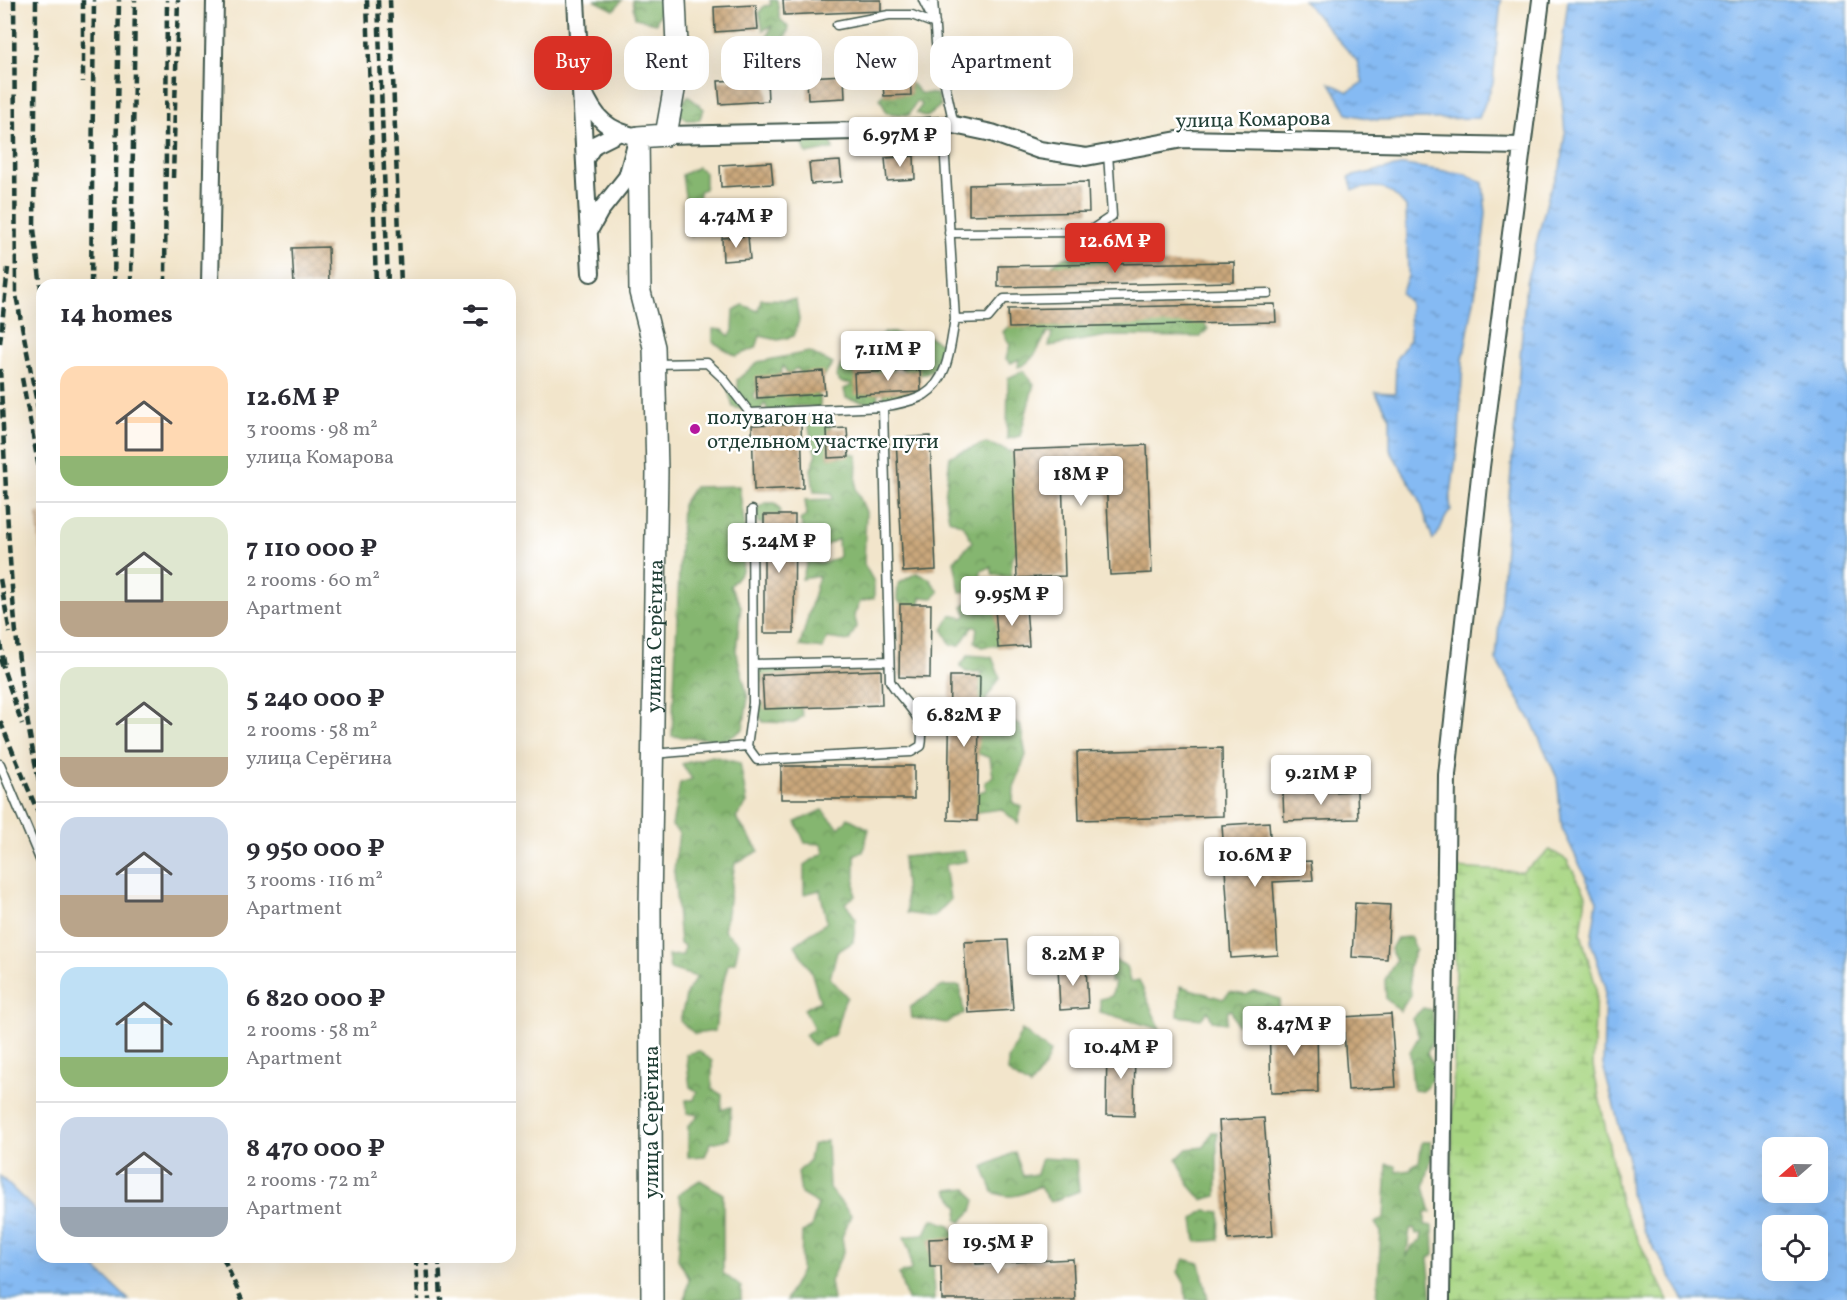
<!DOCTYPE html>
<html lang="en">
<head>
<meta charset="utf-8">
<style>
  body { margin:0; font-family:Vollkorn,serif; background:#f7f7f7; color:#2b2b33; height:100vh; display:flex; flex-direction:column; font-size:22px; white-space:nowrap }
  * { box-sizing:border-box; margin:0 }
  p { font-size:20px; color:#7c7c81 }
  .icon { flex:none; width:33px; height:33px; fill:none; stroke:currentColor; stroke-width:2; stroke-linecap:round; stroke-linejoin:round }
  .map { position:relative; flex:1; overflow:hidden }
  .sheet { position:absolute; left:36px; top:279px; width:480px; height:984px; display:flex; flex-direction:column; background:#fff; border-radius:18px; box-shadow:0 6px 24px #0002 }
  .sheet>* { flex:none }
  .top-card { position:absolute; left:534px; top:36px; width:570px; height:54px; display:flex; gap:12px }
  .needle { width:39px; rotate:250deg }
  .tools { position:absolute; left:1762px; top:1137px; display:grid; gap:12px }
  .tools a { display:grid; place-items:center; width:66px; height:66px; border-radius:12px; background:#fff; box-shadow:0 6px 24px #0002; font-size:30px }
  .price { position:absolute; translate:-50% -51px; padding:0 14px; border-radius:6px; background:#fff; color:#222; font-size:20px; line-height:39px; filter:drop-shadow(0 2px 3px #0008) }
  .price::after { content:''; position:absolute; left:50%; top:36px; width:18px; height:14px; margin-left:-9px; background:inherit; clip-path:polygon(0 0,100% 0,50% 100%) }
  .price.active { background:#d93025; color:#fff }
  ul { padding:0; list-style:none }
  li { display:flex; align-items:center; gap:18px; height:150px; padding:0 24px }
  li+li { border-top:2px solid #e1e1e2 }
  li span { display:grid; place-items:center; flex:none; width:168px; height:120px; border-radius:18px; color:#555 }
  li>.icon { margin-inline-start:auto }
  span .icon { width:72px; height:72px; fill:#fffc; stroke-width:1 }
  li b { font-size:26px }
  h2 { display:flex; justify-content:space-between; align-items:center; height:72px; padding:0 24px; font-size:26px }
  .tag { padding:0 21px; border-radius:18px; background:#fff; box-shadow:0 6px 24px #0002; font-size:21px; line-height:54px }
  .tag.active { background:#d93025; color:#fff }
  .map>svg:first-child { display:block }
</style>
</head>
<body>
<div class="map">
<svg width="1847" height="1300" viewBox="0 0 1847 1300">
  <defs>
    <pattern id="forest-crowns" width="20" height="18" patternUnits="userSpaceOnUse" patternTransform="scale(1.5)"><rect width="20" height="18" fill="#85b670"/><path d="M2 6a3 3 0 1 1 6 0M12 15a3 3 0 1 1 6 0" fill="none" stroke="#6c955d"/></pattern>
    <pattern id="wetland-marsh" width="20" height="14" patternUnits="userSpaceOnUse" patternTransform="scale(1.5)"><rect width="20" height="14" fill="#a7d582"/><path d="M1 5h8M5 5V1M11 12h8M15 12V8" fill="none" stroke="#87ae6b"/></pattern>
    <pattern id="water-ripples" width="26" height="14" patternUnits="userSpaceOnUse" patternTransform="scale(1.5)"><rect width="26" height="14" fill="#85baf3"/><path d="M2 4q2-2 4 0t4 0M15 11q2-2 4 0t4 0" fill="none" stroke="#6c98c6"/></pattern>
    <pattern id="building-cross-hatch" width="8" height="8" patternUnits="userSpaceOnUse" patternTransform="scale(1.5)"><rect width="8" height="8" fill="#caa77b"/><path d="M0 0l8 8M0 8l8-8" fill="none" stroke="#a38966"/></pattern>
  </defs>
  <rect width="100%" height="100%" fill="#fff"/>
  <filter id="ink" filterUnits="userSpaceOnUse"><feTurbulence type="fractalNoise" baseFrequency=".0167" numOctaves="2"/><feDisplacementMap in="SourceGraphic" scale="12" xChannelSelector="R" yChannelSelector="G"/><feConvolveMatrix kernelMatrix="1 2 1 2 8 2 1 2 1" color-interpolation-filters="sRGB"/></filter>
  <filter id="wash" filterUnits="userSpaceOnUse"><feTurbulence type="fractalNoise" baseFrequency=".008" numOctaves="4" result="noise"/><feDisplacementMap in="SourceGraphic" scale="24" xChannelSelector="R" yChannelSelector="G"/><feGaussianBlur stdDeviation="1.35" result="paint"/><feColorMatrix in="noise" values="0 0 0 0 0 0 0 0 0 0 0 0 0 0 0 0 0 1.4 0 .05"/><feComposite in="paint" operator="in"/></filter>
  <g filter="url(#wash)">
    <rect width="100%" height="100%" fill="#f2e5cb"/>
    <path fill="url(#forest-crowns)" stroke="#527a52" stroke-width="1.5" fill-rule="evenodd" d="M594,0H622L614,10Z
      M632,0H660L663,3L656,23L635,18Z
      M770,0H777L780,19L789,28L786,37L772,45L765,40L772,26L763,30L759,13L764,6L771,5Z
      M912,84L920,93L937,94L941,105L927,117L916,113L922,105L916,101L909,115L887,113L880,98L889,86Z
      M688,96L704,109L699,120H687L675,110Z
      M816,127L829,130L833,149L807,154L802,143Z
      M698,167L705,173V189L699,191V208L706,214L691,237L682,175Z
      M1111,254L1139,257L1141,269H1047L1062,258Z
      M761,299L796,300L799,320L794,336L778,340L760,336L756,348L736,356L713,342V329L723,330L729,336L733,331L734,310L743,305L758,311Z
      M1200,317L1208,329L1200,337L1107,336L1049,346L1052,333L1047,332C1041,345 1033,363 1018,367L1019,359L1011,363L1006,359L1010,345L1003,332L1012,323Z
      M883,333H896L903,337L901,348H911L908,340L924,334L942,344L943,362C927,377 919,378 901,368L906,363L892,362L896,376L901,378L916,398L895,403L892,397L885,399L882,389L877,390L878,399L869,403L846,398L844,389L851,386V383H842L836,377L841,365L853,368L858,385L874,377L866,369L878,364L871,356L875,342Z
      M809,352L833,364L817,383L804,378L797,368L788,374L783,366L779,379H765L753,395L755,400L767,398L774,387L809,388L820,397V407L796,406L769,414L765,403L758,413L733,407L728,390L739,393L737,380L758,362Z
      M1023,371L1034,384L1020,436L1007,439L1008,378Z
      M830,422C831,443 837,449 857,455L856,489L866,512L864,564L874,582V598L860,602L854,615L857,626L849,641L827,638L823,649L800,646L819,576L802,579L807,562L825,563L839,557L838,539L800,558L807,539L800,520L807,515L805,500L833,499L832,493L814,492L811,469L816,456L808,425Z
      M986,443L1021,455L1020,541L1012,560L1011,577L993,575L991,567L981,571L979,588C1004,602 1003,618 1008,644L981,647L975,642L977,627H972L960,645H951L943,630L951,615L963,618L967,615L963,607L972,597L970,591L960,592L954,561L972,542L964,526L949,519L945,497L950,456Z
      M739,486L746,535L742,571L730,586L741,606L736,651L748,698L743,729L727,740L672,736L682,505L694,487Z
      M765,503H775L780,509L779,519L772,525L758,523L756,509Z
      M916,573L929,578L939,592L933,598L921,597L919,608L903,607L897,598L898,584Z
      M968,655L992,657L1000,678L986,699L988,717L1020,724L1026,755L1014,788L1013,803L1022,807L1018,823L1001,809L970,813L973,794L986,790L985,783L993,776L990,758L972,751L971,740L984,727L969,723L963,691L984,672H966L960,666Z
      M780,665L789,671L777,682H758L755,672L764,666Z
      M769,699L798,700L803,716L794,723L763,722L755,708Z
      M712,756L740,763L747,803L736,818L759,851L735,863L724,931L739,943L735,962L728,964L719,1000L715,1031L695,1034L680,1021L687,992L697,977L670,969L668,956L683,955L684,945L680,944L674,870L679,833L672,826L680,783L692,779L682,764Z
      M822,810L839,828L848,818L869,829L863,852L855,854V896L845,903L856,919L853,942L837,952L830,978L847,997C841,1005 839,1024 834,1035L813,1045L805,1035L814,1028L804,1009L820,1001L811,971L795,945L827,922L820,890L804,894V865L824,853L822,844L805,843L796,822Z
      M964,851L967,861L945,865L950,900L934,917L907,913L903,857Z
      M1410,937L1416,949L1408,969L1411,994L1400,1011L1386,999L1385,980L1396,960L1390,950L1397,938Z
      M1109,957L1126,966L1130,982L1139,980L1160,1029L1100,1012V999L1112,996L1115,981L1110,982Z
      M943,986H960L964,1013L947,1023L912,1018L910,1007Z
      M1180,986L1223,999L1230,992L1246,995L1254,991L1280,999L1277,1017L1253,1024L1237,1025L1231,1010L1228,1011L1226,1023L1212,1021L1208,1011L1201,1019L1178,1016Z
      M1423,1008L1432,1010L1435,1032L1427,1054L1438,1072L1423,1091L1413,1090L1410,1052L1419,1036L1412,1019Z
      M1022,1030L1050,1052L1045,1066L1030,1087L1008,1072V1060Z
      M699,1051L712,1061V1089L722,1095L721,1110L731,1107L729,1139L711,1143L705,1156L688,1157V1126L699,1115L687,1113L686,1100H694L697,1091L690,1087L686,1054Z
      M1212,1132H1217V1196L1202,1200L1190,1186L1177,1159L1187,1149L1204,1147Z
      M827,1141L829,1188L851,1215L842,1237L844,1250L830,1281L833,1300H786L801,1271L802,1232L811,1228L818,1204L801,1194L798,1172L809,1161L812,1145Z
      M1422,1142H1431L1432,1156L1424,1187L1431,1212L1425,1213V1225L1433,1226L1434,1255L1428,1258L1432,1300H1377L1381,1232L1375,1223L1384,1218L1387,1164L1396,1166L1397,1172L1411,1170L1412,1166L1419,1162ZM1414,1228L1416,1234L1422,1233L1421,1240L1412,1246L1406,1258L1410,1229Z
      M1015,1152L1023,1176L1037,1174L1042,1158L1076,1160L1079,1191L1050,1202L1039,1186C1022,1195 1011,1200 993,1192L983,1167Z
      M700,1180L723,1194V1273L741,1287V1300H685L689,1278L678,1259L682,1206L678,1194Z
      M967,1188L975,1200L972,1211L961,1222L957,1220L959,1208L947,1190Z
      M1205,1210L1220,1212L1219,1240L1196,1242L1193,1219Z
      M932,1219L950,1225L956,1237L932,1246L934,1300H907L899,1274L911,1270L910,1253L904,1237L925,1234Z
      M1184,1259L1200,1263L1208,1300H1186L1185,1284L1178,1272Z"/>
    <path fill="url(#wetland-marsh)" stroke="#63895b" stroke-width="1.5" d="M1550,850L1567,860L1586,895L1581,934L1596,987L1593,1066L1621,1205L1668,1300H1449L1455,995L1454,868L1522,872Z"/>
    <path fill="url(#water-ripples)" stroke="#527c94" stroke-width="1.5" fill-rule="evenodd" d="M1303,0H1501L1493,83L1479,118L1376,120L1348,114L1330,83L1348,92L1363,83L1357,61Z
      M1568,0H1847V1300H1684L1644,1231L1630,1193L1628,1159L1603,1065L1605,985L1591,942L1597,901L1562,828L1557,778L1533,724L1496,660L1526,283L1549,193L1560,169L1565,133L1559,68ZM1773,1148H1818V1192H1773ZM1773,1226H1818V1270H1773Z
      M1404,165L1466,174L1483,183L1486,213L1481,262L1463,360L1459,436L1450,501L1451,510C1441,520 1443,530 1433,540L1419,498L1390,450V417L1375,392L1395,393L1396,359L1410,339L1409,302L1401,294L1408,276L1406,207C1388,186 1381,184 1353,190L1349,177Z
      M0,1176L42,1217V1257H84L129,1300H0Z"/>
    <g id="blocks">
      <path fill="url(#building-cross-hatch)" d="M783,0H881V11L784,15Z
        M756,5L758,29L715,32L714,7Z
        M910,73L911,95L884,96L882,75Z
        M844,75L845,98L808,100L807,77Z
        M767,79L768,101L720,104L718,81Z
        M914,156L915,179L887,181L885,158Z
        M840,161L842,182L811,184L809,163Z
        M771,162L773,184L721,187L720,165Z
        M1088,182L1089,212L969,215V185Z
        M748,236L750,259L723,261L722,238Z
        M328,247L329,285H294L292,248Z
        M1234,262V282L998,287V266Z
        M1275,304L1276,322L1009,328L1008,309Z
        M920,370L921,392L855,395L854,373Z
        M823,371L825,394L757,398L756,376Z
        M801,423L803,488L754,490L752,425Z
        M847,428L849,457L828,458L827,429Z
        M930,436L936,570L903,572L896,438Z
        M1147,445L1152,573L1110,575L1106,473L1062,474L1065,576L1017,578L1012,450Z
        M36,513H42V551H40Z
        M764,515H795L794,633H764Z
        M900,604H931L930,678L899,677Z
        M1026,606L1029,646L998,648L995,608Z
        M881,670L882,705L764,709L762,675Z
        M950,676H980L977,821L948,820Z
        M1222,748L1223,816L1079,820L1077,752Z
        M781,766H914V799H781Z
        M1357,791L1358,819L1284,821L1283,794Z
        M1269,822L1272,863L1311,861L1313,880L1273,882L1278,955L1231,958L1222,825Z
        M1355,903L1390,905L1387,959L1352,957Z
        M1008,940L1013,1010L968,1013L964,942Z
        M1086,965L1088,1008L1060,1010L1058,966Z
        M1391,1014L1396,1087L1348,1090L1343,1017Z
        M1317,1022L1318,1092L1271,1093L1269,1023Z
        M1107,1044H1135L1134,1116L1106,1115Z
        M1264,1118L1273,1236L1228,1240L1219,1121Z
        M974,1237L976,1264L1073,1259L1075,1300H942L941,1266H930L929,1239Z"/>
    </g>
  </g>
  <g filter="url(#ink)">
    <use href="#blocks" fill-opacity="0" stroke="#3f564b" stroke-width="1.5"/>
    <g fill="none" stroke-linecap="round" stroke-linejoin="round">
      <defs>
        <path id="service" d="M923,0L932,18
          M933,0L936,43L954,125
          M837,25L889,15H912L935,24
          M949,233L1088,232L1112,216L1108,153
          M955,319L988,318L1004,299L1268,293
          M883,407C896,404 913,402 924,395C949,380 950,346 955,319L943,127
          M753,664L889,661
          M747,746L753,703L752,510
          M653,754L747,746L757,760L911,752L921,746C927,715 904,706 890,681L883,407L750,413L723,378L707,363L654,364
          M0,764L42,864"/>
        <path id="minor" d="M576,0L591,273
          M583,90C595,119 608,131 638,137L627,177L600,211L589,231
          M666,135L856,131L954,125L992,133L1039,150L1086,157L1183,139L1522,146
          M585,159L594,145L618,133
          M210,285L215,0
          M1441,1300L1447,775L1481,467L1541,0"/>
        <g id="tertiary">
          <path id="s1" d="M652,1300L650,908L657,471L654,347L640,292L638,137L666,135L678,68L675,0"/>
        </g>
      </defs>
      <use href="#service" stroke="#3f564b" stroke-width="11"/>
      <use href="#minor" stroke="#3f564b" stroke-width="20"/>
      <use href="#tertiary" stroke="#3f564b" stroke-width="24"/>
      <use href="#service" stroke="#fff" stroke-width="8"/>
      <use href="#minor" stroke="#fff" stroke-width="16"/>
      <use href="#tertiary" stroke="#fff" stroke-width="21"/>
      <path stroke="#1f3d34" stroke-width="4.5" stroke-dasharray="9 4.5" stroke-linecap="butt" d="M14,0L16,295L42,429
        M36,0L34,229L42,297
        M83,0V82
        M367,0L376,285
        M378,0L388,285
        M390,0L401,285
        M173,178L178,0
        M91,285L94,0
        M114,285L119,0
        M131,285L135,0
        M165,285L167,0
        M0,343L8,268
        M0,369C8,510 9,655 42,794
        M22,378L42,484
        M0,579L10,633
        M0,642L4,667
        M0,659L22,724
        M0,721L42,822
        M223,1257L242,1300
        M416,1257L418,1300
        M427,1257L429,1300
        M439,1257L441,1300"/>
    </g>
  </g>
  <circle fill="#b5179e" stroke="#fff" stroke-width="2" cx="695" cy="429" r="6"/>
  <g text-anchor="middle" stroke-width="5" stroke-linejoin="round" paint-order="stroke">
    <g font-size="21" fill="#1f3d34" stroke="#fff">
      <text transform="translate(1253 119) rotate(-1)" y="7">улица Комарова</text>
      <text dy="7" stroke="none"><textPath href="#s1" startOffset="664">улица Серёгина</textPath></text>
      <text transform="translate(651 1122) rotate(-90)" y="7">улица Серёгина</text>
    </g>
    <g font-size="21" fill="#1f3d34" stroke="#fff" text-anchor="start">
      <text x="707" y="424">полувагон на<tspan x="707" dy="24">отдельном участке пути</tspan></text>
    </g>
  </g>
</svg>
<div class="tools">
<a><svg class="needle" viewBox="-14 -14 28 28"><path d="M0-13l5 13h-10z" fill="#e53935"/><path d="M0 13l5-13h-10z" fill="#7c7c81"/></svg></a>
<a><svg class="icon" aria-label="locate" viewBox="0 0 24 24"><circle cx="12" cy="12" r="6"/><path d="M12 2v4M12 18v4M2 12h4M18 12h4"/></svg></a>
</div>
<b class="price" style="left:900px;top:168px">6.97M ₽</b>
<b class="price" style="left:736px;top:249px">4.74M ₽</b>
<b class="price active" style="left:1115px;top:274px">12.6M ₽</b>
<b class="price" style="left:888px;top:382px">7.11M ₽</b>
<b class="price" style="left:1081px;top:507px">18M ₽</b>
<b class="price" style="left:779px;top:574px">5.24M ₽</b>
<b class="price" style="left:1012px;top:627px">9.95M ₽</b>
<b class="price" style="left:964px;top:748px">6.82M ₽</b>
<b class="price" style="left:1321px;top:806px">9.21M ₽</b>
<b class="price" style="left:1255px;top:888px">10.6M ₽</b>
<b class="price" style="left:1073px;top:987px">8.2M ₽</b>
<b class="price" style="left:1294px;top:1057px">8.47M ₽</b>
<b class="price" style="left:1121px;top:1080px">10.4M ₽</b>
<b class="price" style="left:998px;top:1275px">19.5M ₽</b>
<div class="top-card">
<a class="tag active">Buy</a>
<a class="tag">Rent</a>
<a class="tag">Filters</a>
<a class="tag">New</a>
<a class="tag">Apartment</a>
</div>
<section class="sheet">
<h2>14 homes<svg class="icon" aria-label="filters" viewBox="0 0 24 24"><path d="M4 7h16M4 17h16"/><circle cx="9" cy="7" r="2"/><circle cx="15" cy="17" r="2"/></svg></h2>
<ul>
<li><span style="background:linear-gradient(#ffd9b3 75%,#8fb573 0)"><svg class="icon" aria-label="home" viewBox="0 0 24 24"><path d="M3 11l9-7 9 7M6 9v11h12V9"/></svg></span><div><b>12.6M ₽</b><p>3 rooms · 98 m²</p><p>улица Комарова</p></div></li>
<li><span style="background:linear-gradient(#dfe7d0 70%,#b9a48a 0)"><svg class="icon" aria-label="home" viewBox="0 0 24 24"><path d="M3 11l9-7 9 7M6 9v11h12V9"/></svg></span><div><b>7 110 000 ₽</b><p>2 rooms · 60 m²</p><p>Apartment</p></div></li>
<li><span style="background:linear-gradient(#dfe7d0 75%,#b9a48a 0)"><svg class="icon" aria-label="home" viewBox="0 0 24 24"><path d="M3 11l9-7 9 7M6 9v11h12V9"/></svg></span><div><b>5 240 000 ₽</b><p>2 rooms · 58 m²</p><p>улица Серёгина</p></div></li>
<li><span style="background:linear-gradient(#c9d6e8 65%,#b9a48a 0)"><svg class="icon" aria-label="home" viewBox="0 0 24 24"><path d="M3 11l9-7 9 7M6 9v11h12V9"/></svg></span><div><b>9 950 000 ₽</b><p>3 rooms · 116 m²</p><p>Apartment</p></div></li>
<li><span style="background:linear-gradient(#bfe0f5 75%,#8fb573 0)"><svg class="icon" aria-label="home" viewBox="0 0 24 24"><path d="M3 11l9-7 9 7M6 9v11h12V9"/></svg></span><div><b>6 820 000 ₽</b><p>2 rooms · 58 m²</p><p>Apartment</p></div></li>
<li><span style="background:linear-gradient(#c9d6e8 75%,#9aa5b1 0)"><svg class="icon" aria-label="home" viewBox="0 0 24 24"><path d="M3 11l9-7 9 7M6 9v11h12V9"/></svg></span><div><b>8 470 000 ₽</b><p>2 rooms · 72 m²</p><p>Apartment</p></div></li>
</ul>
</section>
</div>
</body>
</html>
